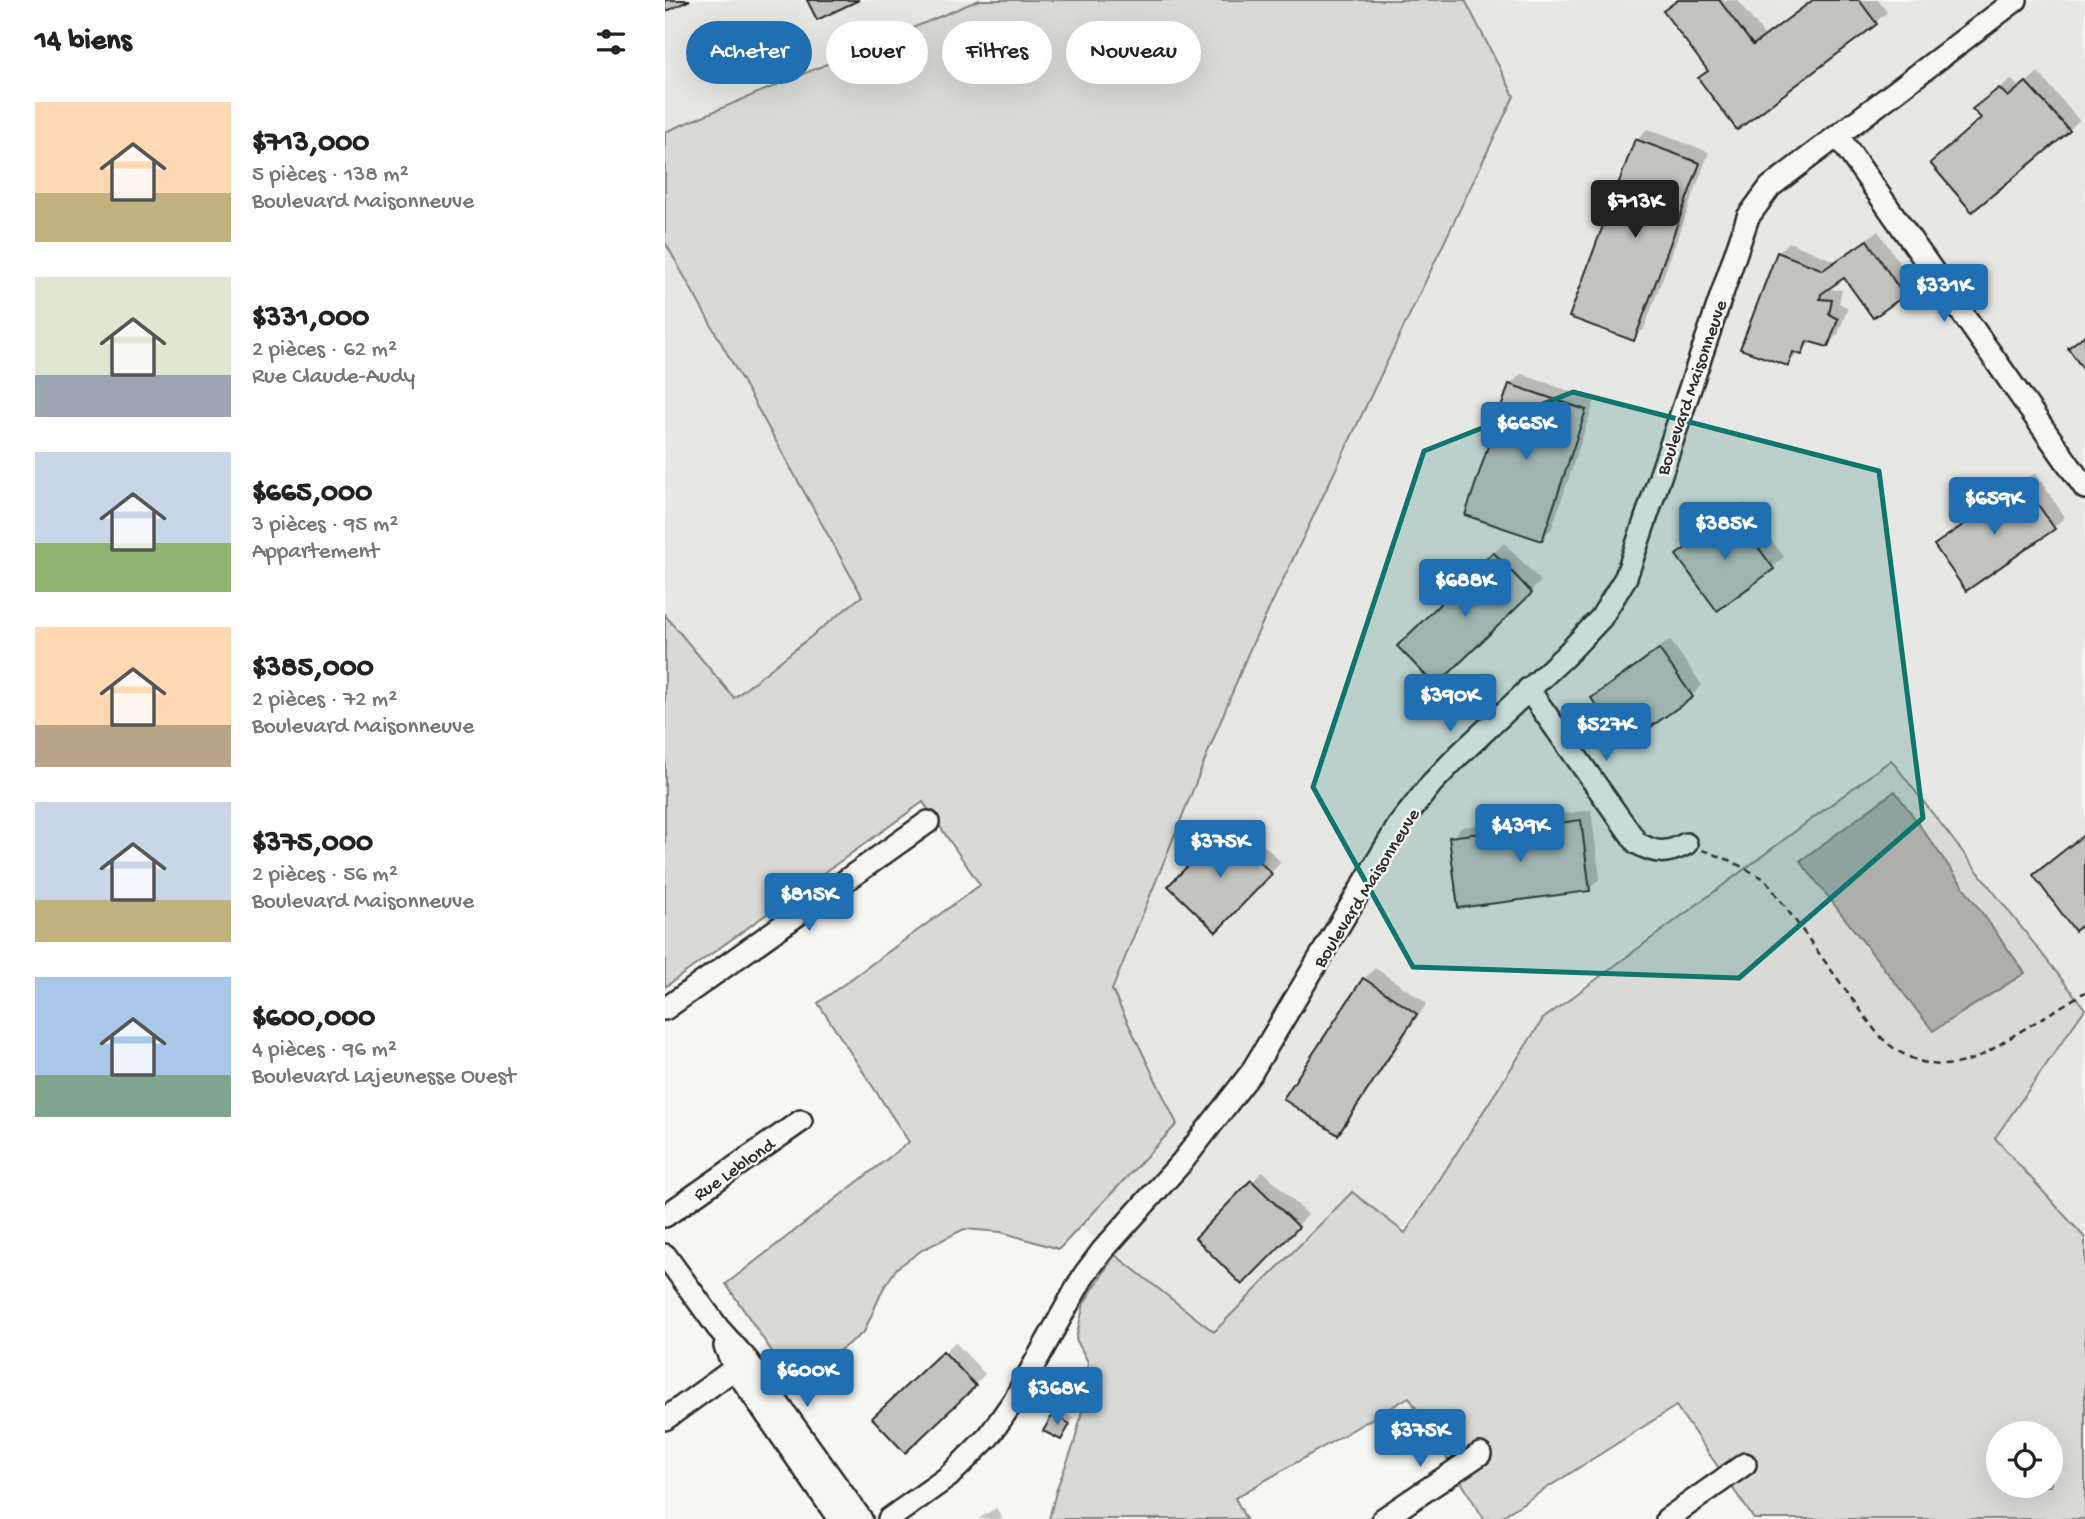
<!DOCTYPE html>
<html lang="fr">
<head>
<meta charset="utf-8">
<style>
  body { margin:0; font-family:"Gochi Hand",sans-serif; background:#f6f6f6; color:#222; height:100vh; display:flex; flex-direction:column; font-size:26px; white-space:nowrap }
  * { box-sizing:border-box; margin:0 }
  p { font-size:23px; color:#767676 }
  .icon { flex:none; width:38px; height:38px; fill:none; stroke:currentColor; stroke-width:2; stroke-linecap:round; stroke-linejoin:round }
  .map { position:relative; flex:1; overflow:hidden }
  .panel { display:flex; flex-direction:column; background:#fff; width:665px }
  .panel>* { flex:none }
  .guide { position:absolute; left:21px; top:21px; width:665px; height:63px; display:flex; gap:14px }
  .fabs { position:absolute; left:1321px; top:1421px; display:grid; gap:14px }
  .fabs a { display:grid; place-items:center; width:77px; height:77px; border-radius:50%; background:#fff; box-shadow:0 7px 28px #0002; font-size:35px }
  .price { position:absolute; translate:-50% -60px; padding:0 16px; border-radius:7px; background:#1f6fb2; color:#fff; font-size:23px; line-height:46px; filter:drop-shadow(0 2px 4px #0008) }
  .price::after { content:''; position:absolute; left:50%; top:42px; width:21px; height:16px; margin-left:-10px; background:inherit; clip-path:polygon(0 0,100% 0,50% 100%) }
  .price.current { background:#222; color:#fff }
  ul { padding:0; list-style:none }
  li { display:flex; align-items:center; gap:21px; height:175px; padding:0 35px }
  li span { display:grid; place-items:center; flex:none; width:196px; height:140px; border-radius:0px; color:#555 }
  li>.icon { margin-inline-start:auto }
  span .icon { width:84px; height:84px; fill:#fffc; stroke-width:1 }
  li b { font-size:30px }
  h2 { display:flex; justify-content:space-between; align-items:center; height:84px; padding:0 35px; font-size:30px }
  .pill { padding:0 24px; border-radius:32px; background:#fff; box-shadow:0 7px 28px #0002; font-size:24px; line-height:63px }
  .pill.current { background:#1f6fb2; color:#fff }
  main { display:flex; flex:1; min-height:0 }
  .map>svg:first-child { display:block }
</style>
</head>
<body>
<main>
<section class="panel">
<h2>14 biens<svg class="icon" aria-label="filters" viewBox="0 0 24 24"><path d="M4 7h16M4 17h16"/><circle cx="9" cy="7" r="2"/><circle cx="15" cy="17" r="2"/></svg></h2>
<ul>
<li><span style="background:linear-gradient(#ffd9b3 65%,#c2b280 0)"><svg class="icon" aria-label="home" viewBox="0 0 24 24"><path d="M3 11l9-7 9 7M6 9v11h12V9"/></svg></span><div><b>$713,000</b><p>5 pièces · 138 m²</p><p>Boulevard Maisonneuve</p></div></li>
<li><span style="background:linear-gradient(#dfe7d0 70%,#9aa5b1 0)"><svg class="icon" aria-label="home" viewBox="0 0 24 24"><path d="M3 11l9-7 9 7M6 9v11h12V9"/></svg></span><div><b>$331,000</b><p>2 pièces · 62 m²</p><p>Rue Claude-Audy</p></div></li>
<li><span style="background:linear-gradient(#c9d6e8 65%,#8fb573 0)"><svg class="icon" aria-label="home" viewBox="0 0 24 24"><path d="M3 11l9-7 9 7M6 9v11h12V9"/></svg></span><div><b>$665,000</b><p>3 pièces · 95 m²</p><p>Appartement</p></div></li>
<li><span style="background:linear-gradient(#ffd9b3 70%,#b9a48a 0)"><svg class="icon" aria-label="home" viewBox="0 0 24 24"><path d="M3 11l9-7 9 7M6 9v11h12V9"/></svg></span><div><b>$385,000</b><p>2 pièces · 72 m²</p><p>Boulevard Maisonneuve</p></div></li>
<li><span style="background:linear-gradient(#c9d6e8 70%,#c2b280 0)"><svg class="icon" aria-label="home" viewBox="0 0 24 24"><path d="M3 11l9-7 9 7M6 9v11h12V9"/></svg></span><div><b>$375,000</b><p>2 pièces · 56 m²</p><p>Boulevard Maisonneuve</p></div></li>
<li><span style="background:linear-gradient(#a9c7e8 70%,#7fa58c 0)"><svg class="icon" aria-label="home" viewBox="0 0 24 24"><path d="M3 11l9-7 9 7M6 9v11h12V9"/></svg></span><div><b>$600,000</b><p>4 pièces · 96 m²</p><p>Boulevard Lajeunesse Ouest</p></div></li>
</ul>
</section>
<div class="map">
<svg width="1420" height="1519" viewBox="0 0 1420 1519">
  <rect width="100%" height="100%" fill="#f6f6f2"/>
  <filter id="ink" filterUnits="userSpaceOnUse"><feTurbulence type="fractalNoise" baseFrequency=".0143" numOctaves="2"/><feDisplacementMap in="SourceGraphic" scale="14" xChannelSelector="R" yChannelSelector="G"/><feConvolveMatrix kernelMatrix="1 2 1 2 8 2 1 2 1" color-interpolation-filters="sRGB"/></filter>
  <g filter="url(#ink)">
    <path fill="#e7e7e3" d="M0,0H316L0,132Z
      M797,0H1420V1009L1226,760L898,1001L736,1233L686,1192L549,1332L416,1227L512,1124L447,990L584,651L847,100Z
      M0,242L197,596L69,698L0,615Z
      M1420,1010V1238L1329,1138Z"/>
    <path fill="#d9d9d5" stroke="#828280" stroke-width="2" fill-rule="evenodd" d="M314,0H800L849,96L584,651L447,990L512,1124L394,1249L336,1232L299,1229L257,1250L232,1268L218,1289L199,1332L129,1384L61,1284L244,1142L153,1003L315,885L258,802L0,987V615L69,698L197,596L0,242V132Z
      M1226,760L1420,1009L1330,1138L1420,1238V1519H1089L1011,1406L833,1519H819L744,1397L570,1498L581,1519H384L392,1488L409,1444L422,1390L423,1362L411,1339L419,1303L450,1255L549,1332L687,1192L740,1233L878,1019ZM1334,1433H1386V1486H1334Z"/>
    <path fill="#aeaeab" stroke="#7a7a78" stroke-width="2" d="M1230,791L1360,973L1268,1031L1135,861Z"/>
    <path fill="#0003" d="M1012,0H1072L1100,36L1147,0H1213L1222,12L1211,22L1072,127L1045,70L1001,11Z
      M1373,72L1414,120L1404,130L1318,118L1320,99L1346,79L1355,88Z
      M982,129L1044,152L979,329L968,339L971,140Z
      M1213,231L1249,284L1238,295L1180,276L1165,286L1164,289L1177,290L1174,303L1183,308L1173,334L1162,345L1147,342L1122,364L1113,253L1124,242L1170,261Z
      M856,374L930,400L887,528L876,539L845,385Z
      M1370,473L1400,517L1389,527L1302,589L1271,545L1282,535Z
      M1080,503L1119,557L1108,567L1052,609L1013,555L1024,545Z
      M839,543L876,581L771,684L734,646Z
      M1005,640L1037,685L1027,695L929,698L939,687Z
      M926,810L935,878L924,889L786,838L797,827Z
      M571,818L616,862L551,930L505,886Z
      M710,968L762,1003L683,1122L673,1133L699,979Z
      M598,1171L643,1215L577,1283L532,1238Z
      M290,1342L320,1374L310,1385L220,1408Z
      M394,1410L409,1418L395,1438L381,1430Z
      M331,1508L338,1519H313Z"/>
    <path fill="#c3c3c0" stroke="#2b2b2b" stroke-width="2" d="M0,0H25L0,12Z
      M142,0H194L152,20Z
      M1013,0H1054L1088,45L1148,0H1194L1212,24L1072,130L1033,78L1043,71L998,11Z
      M1361,82L1405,131L1307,212L1265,163L1316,118L1307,109L1334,88L1343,97Z
      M970,139L1035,163L969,341L904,317Z
      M1202,240L1239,296L1208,318L1179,278L1156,294L1155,299L1167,300L1164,314L1173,319L1163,347L1142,341L1137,355L1128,352L1123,366L1075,349L1112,252L1158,270Z
      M1420,335V372L1403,348Z
      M844,384L921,410L877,541L800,515Z
      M1358,483L1390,529L1301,591L1269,545Z
      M1068,513L1109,569L1052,611L1011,555Z
      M828,552L867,593L771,686L732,646Z
      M994,649L1028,697L960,745L926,698Z
      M916,820L925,891L793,908L784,837Z
      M560,828L607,874L551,932L503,886Z
      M1420,834V923L1410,931L1368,875Z
      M698,978L752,1014L673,1135L618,1099Z
      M586,1180L634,1227L577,1285L530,1238Z
      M278,1351L311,1386L240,1453L207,1418Z
      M388,1414L405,1424L396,1440L378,1431Z"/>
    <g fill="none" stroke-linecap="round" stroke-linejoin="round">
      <defs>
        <path id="minor" d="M1173,136L1420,488
          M863,689L972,843C991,854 1002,854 1021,844
          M0,1009L263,822
          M0,1216L136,1121
          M0,1255L53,1328L82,1360L196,1519
          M60,1346L70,1369L174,1519
          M0,1419L80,1361
          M224,1519L283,1477L324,1436L350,1399L419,1275L437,1251L517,1162L586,1073L734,825L767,783L794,755L900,656L936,618L961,577L1083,217L1105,187L1351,0
          M718,1519L815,1454
          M1002,1519L1080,1464"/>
      </defs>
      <use href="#minor" stroke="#2b2b2b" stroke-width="26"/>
      <path stroke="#2b2b2b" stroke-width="2.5" stroke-dasharray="7 5" stroke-linecap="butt" d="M1037,850L1064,860L1100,879L1209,1029C1229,1055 1265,1072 1299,1062C1318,1057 1335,1044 1351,1034C1374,1020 1397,1006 1420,992"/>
      <use href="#minor" stroke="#f6f6f2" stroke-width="21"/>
    </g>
  </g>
  <path fill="#0f766e" fill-opacity="0.2" stroke="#0f766e" stroke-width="5" stroke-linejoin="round" d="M908,392L1214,471L1258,818L1074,978L748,967L648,787L759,451Z"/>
  <g text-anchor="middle" stroke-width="5" stroke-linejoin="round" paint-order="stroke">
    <g font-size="19" fill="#2b2b2b" stroke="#f6f6f2">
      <text transform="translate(1025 387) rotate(-71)" y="7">Boulevard Maisonneuve</text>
      <text transform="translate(700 887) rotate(-58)" y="7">Boulevard Maisonneuve</text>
      <text transform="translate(68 1168) rotate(-35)" y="7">Rue Leblond</text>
    </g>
  </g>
</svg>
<div class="fabs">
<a><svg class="icon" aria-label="locate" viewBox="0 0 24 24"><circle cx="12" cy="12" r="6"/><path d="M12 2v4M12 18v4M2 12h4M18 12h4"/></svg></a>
</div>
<b class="price current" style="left:970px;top:240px">$713K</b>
<b class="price" style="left:1279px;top:324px">$331K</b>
<b class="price" style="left:861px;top:462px">$665K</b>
<b class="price" style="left:1329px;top:537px">$659K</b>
<b class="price" style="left:1060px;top:562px">$385K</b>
<b class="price" style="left:800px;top:619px">$688K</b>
<b class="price" style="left:785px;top:734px">$390K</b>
<b class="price" style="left:941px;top:763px">$527K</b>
<b class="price" style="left:855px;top:864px">$439K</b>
<b class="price" style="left:555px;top:880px">$375K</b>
<b class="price" style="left:144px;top:933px">$815K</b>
<b class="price" style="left:142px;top:1409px">$600K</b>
<b class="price" style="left:392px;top:1427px">$368K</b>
<b class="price" style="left:755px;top:1469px">$375K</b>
<div class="guide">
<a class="pill current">Acheter</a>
<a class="pill">Louer</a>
<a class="pill">Filtres</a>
<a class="pill">Nouveau</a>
</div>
</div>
</main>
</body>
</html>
